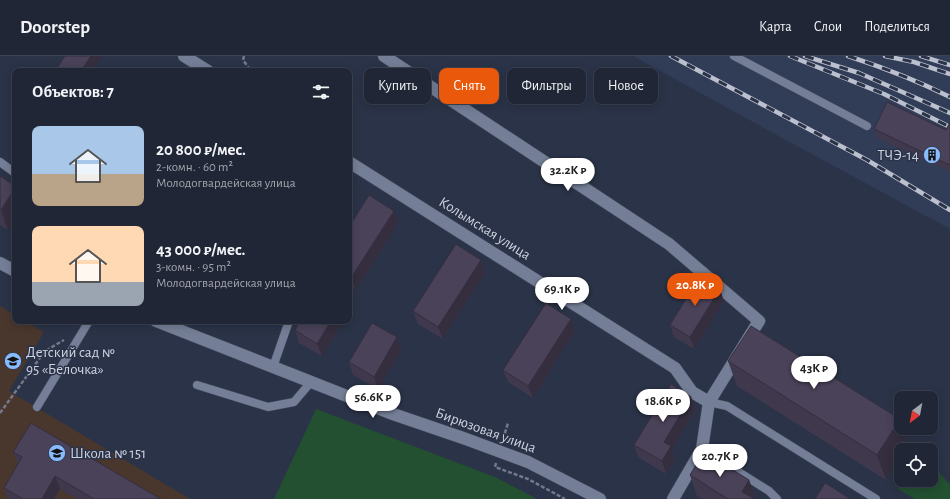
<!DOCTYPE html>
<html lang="ru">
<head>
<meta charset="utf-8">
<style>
  body { margin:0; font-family:"Alegreya Sans",sans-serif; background:#282e3e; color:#f1f3f6; height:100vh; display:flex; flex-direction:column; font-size:15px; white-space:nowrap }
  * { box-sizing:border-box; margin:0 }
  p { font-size:13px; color:#a2a5ad }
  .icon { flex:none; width:22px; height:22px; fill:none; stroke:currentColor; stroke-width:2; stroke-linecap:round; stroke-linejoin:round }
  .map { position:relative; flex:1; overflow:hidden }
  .details { position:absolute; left:12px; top:12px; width:340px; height:256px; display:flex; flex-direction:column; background:#202636; border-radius:8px; box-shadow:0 2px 10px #0003,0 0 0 1px #3d4351 }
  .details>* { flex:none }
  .hud { position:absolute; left:364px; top:12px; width:380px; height:36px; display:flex; gap:8px }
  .needle { width:26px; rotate:212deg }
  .controls { position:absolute; left:894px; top:335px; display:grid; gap:8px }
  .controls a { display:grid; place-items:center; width:44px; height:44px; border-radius:8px; background:#202636; box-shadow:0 2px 10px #0003,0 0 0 1px #3d4351; font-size:20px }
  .price { position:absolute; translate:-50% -34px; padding:0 9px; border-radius:14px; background:#fff; color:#222; font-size:13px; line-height:26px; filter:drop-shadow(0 1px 2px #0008) }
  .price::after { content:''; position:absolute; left:50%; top:24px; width:12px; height:9px; margin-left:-6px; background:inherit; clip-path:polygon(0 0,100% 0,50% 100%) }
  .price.active { background:#ea580c; color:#fff }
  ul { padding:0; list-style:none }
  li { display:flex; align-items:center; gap:12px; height:100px; padding:0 20px }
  li span { display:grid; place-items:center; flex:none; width:112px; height:80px; border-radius:8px; color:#555 }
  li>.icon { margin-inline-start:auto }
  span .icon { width:48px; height:48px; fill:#fffc; stroke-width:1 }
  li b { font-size:17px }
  h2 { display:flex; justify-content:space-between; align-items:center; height:48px; padding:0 20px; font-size:17px }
  .tag { padding:0 14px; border-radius:8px; background:#202636; box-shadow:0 2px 10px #0003,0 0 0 1px #3d4351; font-size:14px; line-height:36px }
  .tag.active { background:#ea580c; color:#fff }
  header { display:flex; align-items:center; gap:24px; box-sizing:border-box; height:56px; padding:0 20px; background:#202636; border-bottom:1px solid #3d4351 }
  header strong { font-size:19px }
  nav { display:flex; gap:22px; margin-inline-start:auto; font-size:14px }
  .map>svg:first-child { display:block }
</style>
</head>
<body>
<header>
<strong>Doorstep</strong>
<nav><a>Карта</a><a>Слои</a><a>Поделиться</a></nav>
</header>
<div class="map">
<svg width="950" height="443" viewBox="0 0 950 443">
  <rect width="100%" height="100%" fill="#2b3348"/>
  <path fill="#313c57" d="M633,0H950V173L784,83Z"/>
  <path fill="#49372d" d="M0,250L15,259V265H25L44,276L9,335L190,443H0Z"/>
  <path fill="#225031" d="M316,353L495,421L537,443H274Z
    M931,407L950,429V443H915L898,433L903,424H931Z"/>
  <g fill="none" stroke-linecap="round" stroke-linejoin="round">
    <defs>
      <path id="lane" d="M734,0L867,70
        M0,106L15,117
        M273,311L289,265
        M197,329L268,351L294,346L311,326
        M709,346L727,350L876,443
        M37,351L89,265
        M702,393L769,435L777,443"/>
      <path id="street" d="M184,0L208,15
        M384,0L669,188L759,265L709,346
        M349,106L675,312L692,336L709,346L702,393L673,443"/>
      <path id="secondary" d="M0,207L15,215
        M156,265L390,357L466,383L528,406L600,443"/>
    </defs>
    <use href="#lane" stroke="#474e60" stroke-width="9"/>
    <use href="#street" stroke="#474e60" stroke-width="13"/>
    <use href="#secondary" stroke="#474e60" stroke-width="13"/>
    <path stroke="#73798b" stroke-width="2.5" stroke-dasharray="4 2" stroke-linecap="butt" d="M244,0L243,4L251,15
      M0,357L45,295L64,284
      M503,383L508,367
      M496,407L495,411L528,423L565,443"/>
    <use href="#lane" stroke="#747e96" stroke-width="8"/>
    <use href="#street" stroke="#747e96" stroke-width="12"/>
    <use href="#secondary" stroke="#747e96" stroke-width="12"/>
    <defs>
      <path id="rail" d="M671,0L867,104L950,154
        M790,0L884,38L950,71
        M805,0L859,17L950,57
        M848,0C882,11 918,25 950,41
        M885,0L914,6L950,18
        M921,0L950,9"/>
    </defs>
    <use href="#rail" stroke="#bbc0cf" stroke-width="4.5"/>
    <use href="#rail" stroke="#2b3348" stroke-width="3" stroke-dasharray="9" stroke-linecap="butt"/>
  </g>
  <path fill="#40394d" d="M950,66V116L877,82L874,73L946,74Z
    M0,120L15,130V164L8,174L0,169Z
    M394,155L398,167L356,234L349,230V171Z
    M481,204L485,217L443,283L418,268L413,255Z
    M724,245L694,293L674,281L670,269Z
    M571,263L575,275L533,342L508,326L503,314Z
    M300,265H343L322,300L299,287L295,274Z
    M402,294L378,333L353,319L349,306Z
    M728,305L901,367L909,388L905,394H901V400L886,424L737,330Z
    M691,341L696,353L672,393L675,403L666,418L638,401L634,389Z
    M13,396L161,443H77L60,433L54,443H8L4,432L18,408Z
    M690,419L749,424L756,443H702L697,440Z"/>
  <path fill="#342e3e" d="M91,0H103L93,15H81Z
    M15,132V164L8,174L1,154Z
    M394,155L398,167L356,234L351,222Z
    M481,204L485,217L443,283L438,271Z
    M720,233L724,245L694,293L690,281Z
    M571,263L575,275L533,342L528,330Z
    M331,265H343L322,300L317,288Z
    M397,281L402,294L378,333L374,321Z
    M691,341L696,353L672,393L675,403L666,418L662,405L664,386Z
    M900,363L901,367V372H903L909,388L905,394H901V400L886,424L877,399Z
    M55,420L60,433L54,443H42Z
    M749,424L756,443H745L742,436Z"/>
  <path fill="#4a4259" stroke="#342e3e" d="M65,0H91L81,15H55Z
    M887,46L946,74L950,66V109L874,73Z
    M0,120L15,130V132L1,154L0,153Z
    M369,139L394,155L351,222L349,221V171Z
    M456,188L481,204L438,271L413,255Z
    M700,220L720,233L690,281L670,269Z
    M546,247L571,263L528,330L503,314Z
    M300,265H331L317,288L295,274Z
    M372,267L397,281L374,321L349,306Z
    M751,270L900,363L877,399L728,305Z
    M671,328L691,341L664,386L671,390L662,405L634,389Z
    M31,367L161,443H94L55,420L42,443H23L4,432L22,401L13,396Z
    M704,396L749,424L742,436L755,443H728L690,419Z
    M825,427L851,443H815Z"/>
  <defs>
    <symbol id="building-disc" viewBox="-11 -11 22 22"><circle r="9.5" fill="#89bafc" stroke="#2b3348"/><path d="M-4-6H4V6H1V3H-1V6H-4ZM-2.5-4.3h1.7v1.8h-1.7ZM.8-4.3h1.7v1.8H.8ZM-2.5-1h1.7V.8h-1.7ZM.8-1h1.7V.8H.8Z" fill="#111"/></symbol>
    <symbol id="school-disc" viewBox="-11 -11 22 22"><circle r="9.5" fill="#89bafc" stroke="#2b3348"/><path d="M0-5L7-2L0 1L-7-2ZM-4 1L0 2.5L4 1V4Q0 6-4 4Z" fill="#111"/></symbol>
  </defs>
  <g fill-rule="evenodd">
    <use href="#building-disc" x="922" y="89" width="20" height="20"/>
    <use href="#school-disc" x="3" y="295" width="20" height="20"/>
    <use href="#school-disc" x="47" y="387" width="20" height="20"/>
  </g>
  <g text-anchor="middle" stroke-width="3" stroke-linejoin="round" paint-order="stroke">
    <g font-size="15" fill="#cdd2e0" stroke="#2b3348" text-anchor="start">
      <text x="919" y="104" text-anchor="end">ТЧЭ-14</text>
      <text x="26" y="301">Детский сад №<tspan x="26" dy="17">95 «Белочка»</tspan></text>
      <text x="70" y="402">Школа № 151</text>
    </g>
    <g font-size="15" fill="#cdd2e0" stroke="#2b3348">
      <text transform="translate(485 172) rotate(32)" y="5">Колымская улица</text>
      <text transform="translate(486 374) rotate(20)" y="5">Бирюзовая улица</text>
    </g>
  </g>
</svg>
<div class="controls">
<a><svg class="needle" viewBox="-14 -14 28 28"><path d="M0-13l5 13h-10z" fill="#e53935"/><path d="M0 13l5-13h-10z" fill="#a2a5ad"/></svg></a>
<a><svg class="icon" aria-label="locate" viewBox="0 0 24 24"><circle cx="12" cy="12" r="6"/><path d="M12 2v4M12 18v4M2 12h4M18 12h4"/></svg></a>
</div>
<b class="price" style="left:568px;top:136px">32.2K ₽</b>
<b class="price active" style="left:695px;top:251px">20.8K ₽</b>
<b class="price" style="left:562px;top:255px">69.1K ₽</b>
<b class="price" style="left:814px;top:334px">43K ₽</b>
<b class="price" style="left:373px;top:363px">56.6K ₽</b>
<b class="price" style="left:663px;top:367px">18.6K ₽</b>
<b class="price" style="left:720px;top:422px">20.7K ₽</b>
<div class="hud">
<a class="tag">Купить</a>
<a class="tag active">Снять</a>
<a class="tag">Фильтры</a>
<a class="tag">Новое</a>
</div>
<section class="details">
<h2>Объектов: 7<svg class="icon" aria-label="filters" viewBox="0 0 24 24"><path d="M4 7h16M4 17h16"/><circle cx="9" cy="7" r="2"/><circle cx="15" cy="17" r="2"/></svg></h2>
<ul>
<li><span style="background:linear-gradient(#a9c7e8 60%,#b9a48a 0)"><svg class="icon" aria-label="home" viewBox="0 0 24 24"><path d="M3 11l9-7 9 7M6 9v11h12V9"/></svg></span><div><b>20 800 ₽/мес.</b><p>2-комн. · 60 m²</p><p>Молодогвардейская улица</p></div></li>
<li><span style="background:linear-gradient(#ffd9b3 70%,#9aa5b1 0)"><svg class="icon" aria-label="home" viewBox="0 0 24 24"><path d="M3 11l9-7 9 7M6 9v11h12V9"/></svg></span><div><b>43 000 ₽/мес.</b><p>3-комн. · 95 m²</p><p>Молодогвардейская улица</p></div></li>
</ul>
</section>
</div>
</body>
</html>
